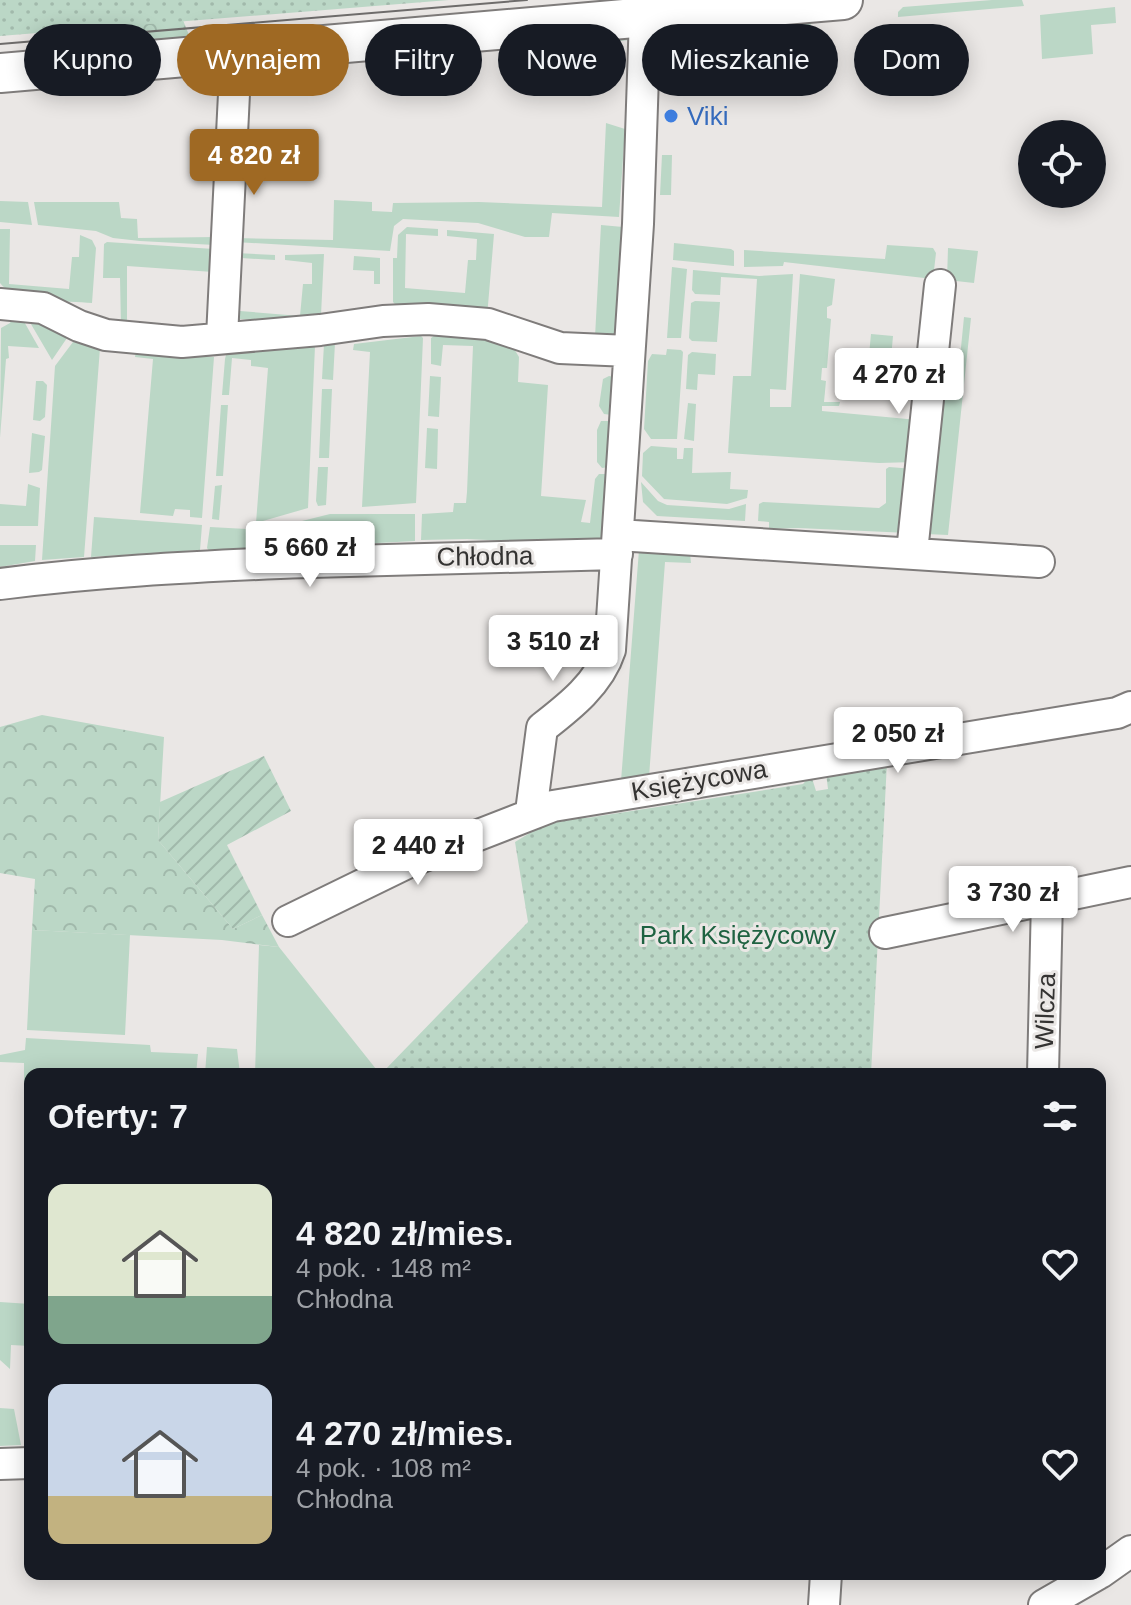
<!DOCTYPE html>
<html lang="pl">
<head>
<meta charset="utf-8">
<style>
  body { margin:0; font-family:Arial,sans-serif; background:#20242c; color:#f1f3f6; height:100vh; display:flex; flex-direction:column; font-size:30px; white-space:nowrap }
  * { box-sizing:border-box; margin:0 }
  p { font-size:26px; color:#9ea1a6 }
  .icon { flex:none; width:44px; height:44px; fill:none; stroke:currentColor; stroke-width:2; stroke-linecap:round; stroke-linejoin:round }
  .map { position:relative; flex:1; overflow:hidden }
  .panel { position:absolute; left:24px; top:1068px; width:1082px; height:512px; display:flex; flex-direction:column; background:#171b24; border-radius:16px; box-shadow:0 4px 20px #0003 }
  .panel>* { flex:none }
  .banner { position:absolute; left:24px; top:24px; width:1084px; height:72px; display:flex; gap:16px }
  .controls { position:absolute; left:1018px; top:120px; display:grid; gap:16px }
  .controls a { display:grid; place-items:center; width:88px; height:88px; border-radius:50%; background:#171b24; box-shadow:0 4px 20px #0003; font-size:40px }
  .price { position:absolute; translate:-50% -68px; padding:0 18px; border-radius:8px; background:#fff; color:#222; font-size:26px; line-height:52px; filter:drop-shadow(0 2px 4px #0008) }
  .price::after { content:''; position:absolute; left:50%; top:48px; width:24px; height:18px; margin-left:-12px; background:inherit; clip-path:polygon(0 0,100% 0,50% 100%) }
  .price.active { background:#9f6923; color:#fff }
  ul { padding:0; list-style:none }
  li { display:flex; align-items:center; gap:24px; height:200px; padding:0 24px }
  li span { display:grid; place-items:center; flex:none; width:224px; height:160px; border-radius:16px; color:#555 }
  li>.icon { margin-inline-start:auto }
  span .icon { width:96px; height:96px; fill:#fffc; stroke-width:1 }
  li b { font-size:34px }
  h2 { display:flex; justify-content:space-between; align-items:center; height:96px; padding:0 24px; font-size:34px }
  .chip { padding:0 28px; border-radius:36px; background:#171b24; box-shadow:0 4px 20px #0003; font-size:28px; line-height:72px }
  .chip.active { background:#9f6923; color:#fff }
  .map>svg:first-child { display:block }
</style>
</head>
<body>
<div class="map">
<svg width="1131" height="1605" viewBox="0 0 1131 1605">
  <defs>
    <pattern id="forest-crowns" width="20" height="18" patternUnits="userSpaceOnUse" patternTransform="scale(2)"><rect width="20" height="18" fill="#bbd7c6"/><path d="M2 6a3 3 0 1 1 6 0M12 15a3 3 0 1 1 6 0" fill="none" stroke="#a1b9ab"/></pattern>
    <pattern id="park-dots" width="8" height="8" patternUnits="userSpaceOnUse" patternTransform="scale(2)"><rect width="8" height="8" fill="#bbd7c6"/><path d="M2 2h.1M6 6h.1" fill="none" stroke="#a1b9ab" stroke-width="1.8" stroke-linecap="round"/></pattern>
    <pattern id="garden-furrows" width="10" height="10" patternUnits="userSpaceOnUse" patternTransform="scale(2)"><rect width="10" height="10" fill="#bbd7c6"/><path d="M-1 1l2-2M0 10L10 0M9 11l2-2" fill="none" stroke="#a1b9ab"/></pattern>
  </defs>
  <rect width="100%" height="100%" fill="#eae7e5"/>
  <path fill="#bbd7c6" d="M992,0H1022L1024,6L898,17V12L903,7Z
    M1115,7L1116,23L1091,25L1093,54L1042,59L1040,15Z
    M810,19L811,25L685,36L684,27Z
    M628,36L631,40L512,50V41Z
    M606,123L625,129L619,217L552,213L549,237H525L478,223L403,219L394,226L390,251L235,242V238L333,240L334,200L372,202V211L392,212L393,203L479,202L602,207Z
    M662,155H672L671,195H660Z
    M0,201L28,202L32,225L0,222Z
    M34,202H119L121,218L137,219L138,238L215,237V245L140,241L113,238L96,231L38,225Z
    M601,225L623,227L616,339L595,337Z
    M407,227L438,229V236L406,234L405,288L465,293L468,260H476L477,239L447,236V230L494,234L487,317L398,307L393,302V258H397L398,235Z
    M0,229H10L9,284L69,289L72,257H79L80,235L92,240L96,248L92,303C69,301 13,302 0,283Z
    M107,242L214,249L213,272L127,266V327L121,326L120,278H103L104,244Z
    M674,243L731,249L734,251V266L673,260Z
    M887,245L933,248L936,253L933,279L784,262L783,266L744,267V250L885,259Z
    M948,248L978,251L974,283L947,280Z
    M236,253L275,255V260L241,258L240,311L300,316L303,284H312V263L285,260V255L324,254L321,315C306,330 260,320 239,319L231,314Z
    M354,256L380,258V284H374V271L353,270Z
    M672,267L687,269L681,338H667Z
    M693,270L759,276L793,274L786,390L770,389V407H791L800,274L835,279L832,305L827,307V318L831,319L827,368H822L821,380L826,381L824,402H840L839,406H822V411L918,420L915,462L879,463L728,453L733,376H751L757,279L721,277L720,295L695,294L692,290Z
    M695,301L720,302L717,342L692,341L689,338L691,303Z
    M12,317L22,318L39,348L8,346L9,358L6,359L0,438L1,328L10,323Z
    M964,317L971,318L948,535L926,534L941,393H950L952,378H958Z
    M28,319L40,320L67,338L52,360Z
    M437,334L490,339L513,347L519,357L518,382L548,385L541,496L586,500L581,522L590,523L595,479L599,474H608L604,548L573,544L467,539L421,540L422,514L453,512L454,503H466L467,492L473,346L443,345L441,366L431,364V338Z
    M871,334L893,336L891,358L869,355Z
    M421,336L423,338L416,503L362,507L370,352L353,350L354,344Z
    M73,342L100,348L84,557L42,560L55,366Z
    M311,343L315,346L308,508L256,523L268,368L251,366V360L232,358L229,395H222L225,359L226,355Z
    M335,343L333,380L322,379L324,344Z
    M667,349L681,350L683,352L677,439H651L644,429L648,361L652,354L666,355Z
    M136,351L214,357L202,518L190,517V510L175,509L173,516L140,513L153,359L135,357Z
    M692,352L716,354L715,375L698,374L697,390L686,389L688,355Z
    M430,376L441,377L439,417L428,416Z
    M609,376L614,377L612,415L604,414L599,406L603,379Z
    M36,381H43L47,385L45,417L40,421L33,420Z
    M322,389H332L329,458H319Z
    M688,403L696,404L694,441L684,439Z
    M221,405H228L223,476H216Z
    M601,421H611L609,467L602,468L597,462V430Z
    M427,428L438,429L437,469L425,468Z
    M32,433L45,436L42,470L39,472L29,473Z
    M651,446L677,448V459H683L684,448H693L692,473L731,472L730,489L748,490L747,498L727,504L664,499L642,476L643,453Z
    M318,467H328L326,505L318,506L316,501Z
    M889,467L914,469V474H905L903,489L912,491L909,533L798,528L769,529V522L758,521L759,504L763,502L879,508L886,503V469Z
    M641,482L658,501L667,505L729,509L746,504L745,521L657,516L643,502Z
    M28,484L40,488L38,526H0V504L26,506Z
    M222,485L219,520L212,519L215,486Z
    M330,514H415V541L210,552L207,548L210,527L266,530Z
    M94,517L202,525L200,550L91,557Z
    M0,545H36L35,561L0,567Z
    M639,550L690,553L691,563L665,562L649,777L621,781Z
    M32,930L130,935L125,1035L27,1030Z
    M259,945L279,947L380,1074H255Z
    M26,1038L150,1045L151,1052L198,1054L196,1074H30V1119H24V1063L0,1062V1055L25,1050Z
    M207,1047L237,1049L240,1074H205Z
    M0,1302L30,1304V1346L11,1345L10,1369L0,1360Z
    M0,1408L14,1409L21,1445L0,1446Z"/>
  <path fill="url(#forest-crowns)" d="M0,0L178,8L189,35L185,39L99,45L91,33L90,24Z
    M42,715L164,737L158,840L233,929L262,915L279,947L222,940L32,930L35,879L0,873V727Z"/>
  <path fill="url(#park-dots)" d="M0,0H449L0,36Z
    M887,762L871,1074H381L528,922L515,842L558,816L575,811L587,818L803,784L811,775L816,791L828,789L826,773Z"/>
  <path fill="url(#garden-furrows)" d="M264,756L291,811L227,845L262,915L233,929L158,840L160,802Z"/>
  <g fill="none" stroke-linecap="round" stroke-linejoin="round">
    <defs>
      <path id="minor" d="M0,304L43,308L79,326L106,335L182,342L320,330L383,321L428,319L488,324L560,348L629,351
        M222,337L236,53
        M618,535L1039,562
        M912,552L940,285
        M0,584C93,572 186,567 280,563C392,559 504,556 617,554
        M531,812L542,728C569,707 599,684 610,650L638,224L645,16
        M288,921L409,862L553,806L1117,713L1131,707
        M885,933L1131,882
        M1043,1074L1047,899
        M0,1464L30,1463
        M1100,1573L1131,1551
        M824,1605L826,1574
        M1044,1605L1098,1574"/>
      <path id="major" d="M0,73L843,0"/>
    </defs>
    <use href="#minor" stroke="#7f7c7b" stroke-width="34"/>
    <use href="#major" stroke="#7f7c7b" stroke-width="42"/>
    <use href="#minor" stroke="#fff" stroke-width="30"/>
    <use href="#major" stroke="#fff" stroke-width="38"/>
    <path stroke="#6e6c6b" stroke-width="2" d="M0,44L527,0"/>
  </g>
  <circle fill="#3f7fe0" stroke="#eae7e5" stroke-width="3" cx="671" cy="116" r="8"/>
  <g text-anchor="middle" stroke-width="6" stroke-linejoin="round" paint-order="stroke">
    <g font-size="26" fill="#366cbe" stroke="#eae7e5" text-anchor="start">
      <text x="687" y="125">Viki</text>
    </g>
    <g font-size="26" fill="#343332" stroke="#eae7e5">
      <text transform="translate(485 556) rotate(-1)" y="9">Chłodna</text>
      <text transform="translate(699 780) rotate(-10)" y="9">Księżycowa</text>
      <text transform="translate(1045 1011) rotate(-88)" y="9">Wilcza</text>
    </g>
    <g font-size="26" fill="#1e6241" stroke="#eae7e5">
      <text x="738" y="944">Park Księżycowy</text>
    </g>
  </g>
</svg>
<div class="controls">
<a><svg class="icon" aria-label="locate" viewBox="0 0 24 24"><circle cx="12" cy="12" r="6"/><path d="M12 2v4M12 18v4M2 12h4M18 12h4"/></svg></a>
</div>
<b class="price active" style="left:254px;top:197px">4 820 zł</b>
<b class="price" style="left:899px;top:416px">4 270 zł</b>
<b class="price" style="left:310px;top:589px">5 660 zł</b>
<b class="price" style="left:553px;top:683px">3 510 zł</b>
<b class="price" style="left:898px;top:775px">2 050 zł</b>
<b class="price" style="left:418px;top:887px">2 440 zł</b>
<b class="price" style="left:1013px;top:934px">3 730 zł</b>
<div class="banner">
<a class="chip">Kupno</a>
<a class="chip active">Wynajem</a>
<a class="chip">Filtry</a>
<a class="chip">Nowe</a>
<a class="chip">Mieszkanie</a>
<a class="chip">Dom</a>
</div>
<section class="panel">
<h2>Oferty: 7<svg class="icon" aria-label="filters" viewBox="0 0 24 24"><path d="M4 7h16M4 17h16"/><circle cx="9" cy="7" r="2"/><circle cx="15" cy="17" r="2"/></svg></h2>
<ul>
<li><span style="background:linear-gradient(#dfe7d0 70%,#7fa58c 0)"><svg class="icon" aria-label="home" viewBox="0 0 24 24"><path d="M3 11l9-7 9 7M6 9v11h12V9"/></svg></span><div><b>4 820 zł/mies.</b><p>4 pok. · 148 m²</p><p>Chłodna</p></div><svg class="icon" aria-label="heart" viewBox="0 0 24 24"><path d="M12 20l-8-8c-3-5 5-10 8-4 3-6 11-1 8 4z"/></svg></li>
<li><span style="background:linear-gradient(#c9d6e8 70%,#c2b280 0)"><svg class="icon" aria-label="home" viewBox="0 0 24 24"><path d="M3 11l9-7 9 7M6 9v11h12V9"/></svg></span><div><b>4 270 zł/mies.</b><p>4 pok. · 108 m²</p><p>Chłodna</p></div><svg class="icon" aria-label="heart" viewBox="0 0 24 24"><path d="M12 20l-8-8c-3-5 5-10 8-4 3-6 11-1 8 4z"/></svg></li>
</ul>
</section>
</div>
</body>
</html>
